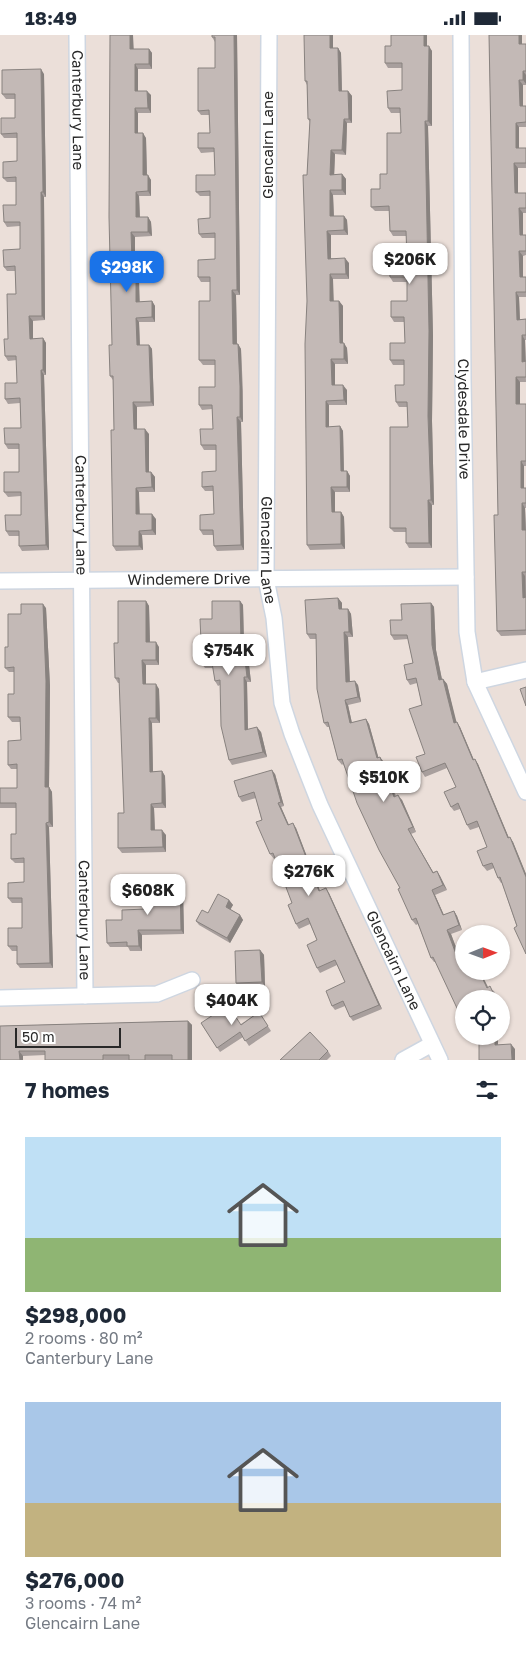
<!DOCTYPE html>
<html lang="en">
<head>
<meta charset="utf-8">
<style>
  body { margin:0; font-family:"Golos Text",sans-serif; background:#f2f2f3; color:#1f2937; height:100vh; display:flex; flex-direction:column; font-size:19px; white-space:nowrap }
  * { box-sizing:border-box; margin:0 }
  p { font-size:16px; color:#747a83 }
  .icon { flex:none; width:28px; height:28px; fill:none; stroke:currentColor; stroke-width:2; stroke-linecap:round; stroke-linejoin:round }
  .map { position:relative; height:1025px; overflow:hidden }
  .drawer { display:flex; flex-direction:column; background:#fff; flex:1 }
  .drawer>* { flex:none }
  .needle { width:32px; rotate:89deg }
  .fabs { position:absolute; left:455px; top:890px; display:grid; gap:10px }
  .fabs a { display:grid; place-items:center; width:55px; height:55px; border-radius:50%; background:#fff; box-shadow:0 1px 4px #0004; font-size:25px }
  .scale { position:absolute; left:15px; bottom:12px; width:106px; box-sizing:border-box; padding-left:5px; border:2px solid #282828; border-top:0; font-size:14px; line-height:18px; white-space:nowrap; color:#282828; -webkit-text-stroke:4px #fff; paint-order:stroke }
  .price { position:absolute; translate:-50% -42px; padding:0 11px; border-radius:10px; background:#fff; color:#222; font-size:16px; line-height:32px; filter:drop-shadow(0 1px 2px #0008) }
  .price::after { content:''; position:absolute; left:50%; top:30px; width:15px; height:11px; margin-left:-8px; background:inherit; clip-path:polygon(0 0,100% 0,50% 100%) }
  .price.selected { background:#1a73e8; color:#fff }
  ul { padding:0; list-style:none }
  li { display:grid; align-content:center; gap:10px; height:265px; padding:0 25px }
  li span { display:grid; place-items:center; height:155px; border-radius:0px; color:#555 }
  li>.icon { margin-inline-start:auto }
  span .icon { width:90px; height:90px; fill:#fffc; stroke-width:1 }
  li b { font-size:21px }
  h2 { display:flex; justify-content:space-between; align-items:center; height:60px; padding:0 25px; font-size:21px }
  .status { display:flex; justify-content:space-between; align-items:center; height:35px; padding:0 25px; background:#fff; direction:ltr }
  .status svg { height:14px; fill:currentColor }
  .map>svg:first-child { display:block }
</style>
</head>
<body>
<div class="status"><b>18:49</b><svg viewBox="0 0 49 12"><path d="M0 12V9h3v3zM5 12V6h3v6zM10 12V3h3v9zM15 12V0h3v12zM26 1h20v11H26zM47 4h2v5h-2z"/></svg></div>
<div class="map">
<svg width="526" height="1025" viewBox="0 0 526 1025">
  <rect width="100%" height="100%" fill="#ebdfd9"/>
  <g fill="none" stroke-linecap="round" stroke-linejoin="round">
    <defs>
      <g id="minor">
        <path id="s1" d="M77,0L85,961"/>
        <path id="s2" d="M269,0L266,544L274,583L282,668L292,699L320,770L440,1025"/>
        <path id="s3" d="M461,0L463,345L467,597L475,647L526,757"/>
        <path id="s4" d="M0,546L466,542"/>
        <path d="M475,647L526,635"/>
        <path d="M0,963L157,959L192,945"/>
        <path d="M403,1025L432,1009"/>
      </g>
    </defs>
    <use href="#minor" stroke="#ced6e1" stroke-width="18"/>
    <use href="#minor" stroke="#fff" stroke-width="15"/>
  </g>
  <path fill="#a89f9d" d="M110,0H133V14H149L152,18V34H138V56L151,60V78H138V98L146,103L147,140L151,145V161H139L140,182H148L151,187L152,201L135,202V225L148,224L152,229V245H139V267L152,266L155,271V287H139L140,310H149L152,314L154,371L137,372V394L149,399V437H151L155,442V457H139V479L156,484V500H142L143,515L116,516L113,511L114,395L113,345L110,341L112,310Z
    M237,0L240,260H236L237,309H238L241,314L243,356V387H241L244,515L217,516L214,511L213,500H203L200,495L214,479L213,456H205L202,452L216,436V415H204L201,410L213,394L212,374L202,375L199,370L215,352V330H203L199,325L210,266V247H201L198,242L215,224V203H202L199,199L210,183V161H200L196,157L215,140L214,117L201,118L198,113L210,98L209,80H201L198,76L215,33V7L212,2Z
    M489,0H522V9H526V50H523V71H526V92H519V113H526V133H518V158H526V178H523V200H526V220L523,221V242H526V262H519L520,284H526V305H525L526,347H520V369H526V431H524V453H526V473H525L526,495V600L501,601L497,596L498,480Z
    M427,11L432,16V91H428L433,301L432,386L434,470H432V513H409L406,508V497H394L390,493L408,392L407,372H399L396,367L404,350V330H393L390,325L405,308L404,287H394L391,282L407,266V247H393L390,242L407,224L406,201H393L390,196L389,176H375L371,172L387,139L401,98V78H391L388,73L402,55V33H388L385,28Z
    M333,13H338L341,18L342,56H348L352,61V88H347L346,120L335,119L334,140L342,139L346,144V160H333L334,181H344L347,185L348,200H331V223L349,228V244H333V266H339L343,271V308L347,313L348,329H335V350L347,355V370H329V392L340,391L343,396L344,436H347L350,441V457H335V477H341L344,482L345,514L310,515L307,510V140L310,87L308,84L307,50L305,46Z
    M44,39L46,162H44L45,285L33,286V304L43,303L46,308V340H44L49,515L22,516L19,511V501H9L6,496L21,480V461L8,462L4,457L19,437V414H8L5,409L21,393L20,368L8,369L5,364L17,348V325L8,326L5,321L16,259L15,236H7L4,232L20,214V191L7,192L4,187L16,170V147H7L3,143L17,126V103H4L1,99L15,83V64H6L2,59Z
    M338,563L342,568V574H348L351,579L353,602H348L350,647L358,650L361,667L348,670L352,688L366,684L369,689L378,722L383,726L396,761L402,765L416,797L411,799L433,837L437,836L440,841L447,855L435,860L444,880L454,876L457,881L462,895L451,899L458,918L488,953L494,956L497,964H464L436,927H434L431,923L418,889L416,890L412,885L400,853L343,729L342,730L338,725L329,692H327L324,688L316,604H310L307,599Z
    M146,566L149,571L150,607L159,612V630H146V649L159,654L160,688H152L153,737L162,736L165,741L166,773H154L155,795L166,800V817L122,818L118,813L124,778L120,648H118L115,643L118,608Z
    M240,566L243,570L244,609L247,613L251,647H247L248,695L261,697L267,722L232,730L229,725L220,650L218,651L215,646L213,633H205L202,629L212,584Z
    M431,568L434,572L436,615L442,644H443L447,649L456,688L460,692L474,725L478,729L509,803L513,807L526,839V919L502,848H501L498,843L494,833L487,836L483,831L487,812L479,792L470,795L467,790L460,774L454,776L451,772L456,752L447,733L425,742L422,737L425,719L422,670L417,648L410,650L407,645L413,628L408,604L394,605L391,600L402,585Z
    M46,573L50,651L49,752L52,757L53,792H49L53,933H20L17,929V916H12L8,911L22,893V868H12L8,863L24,847V828H15L11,824L16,799V773H0V753H17V734H11L8,730L21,705V687H12L8,682L14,659V637H9L5,633L21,579Z
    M275,739L284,771L281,772L289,790L296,793L320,856L329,858L382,974L353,986L350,982L345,971L335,975L332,971L345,947L337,930L320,938L317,933V905L310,889L299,894L296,889L292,868L275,823L274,824L270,819L256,763L242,767L239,762Z
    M183,856L184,899L142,900V916H130L128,912H110L107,908L122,885L146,874Z
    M229,865L233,870L230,874L240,880L243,885L230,908L199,890L196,886Z
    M260,915L264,920L265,951L239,953L236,948Z
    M501,973L505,981L501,982Z
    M259,977L271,996L249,1011L243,1002L220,1017L201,988L241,989Z
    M188,986L192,990V1025H106L45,1020L23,1021V1025H0V991Z
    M471,1001H477L472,1004Z
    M328,1016L331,1021L327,1025H280Z"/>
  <path fill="#88827f" d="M130,0H133L134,19L130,14Z
    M234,0H237L240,260L237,255Z
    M330,0H333V18L330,13Z
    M424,0H427V16L424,11Z
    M519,0H522V14L519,9Z
    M429,11L432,16V91L428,86Z
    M338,13L341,18L342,61L339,56Z
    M149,14L152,18V34L149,29Z
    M135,29L138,34V61L135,56Z
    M41,34L44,39L46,162L43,157Z
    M523,36L526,40V49L523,45Z
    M519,45L523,50V76L520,71Z
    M147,56L151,60V78L148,73Z
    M348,56L352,61V88L349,84Z
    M135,73L138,78V103L135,98Z
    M344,84L347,88L346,120L342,115Z
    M425,86L428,91L433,301L432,386L434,470L431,465L428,381Z
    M516,88L519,92V118L516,113Z
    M143,98L146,103L147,145L143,140Z
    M331,115L335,119L334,144L330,140Z
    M514,128L518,133V163L515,158Z
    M342,139L346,144V160L342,155Z
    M148,140L151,145V161L148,156Z
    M330,155L333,160L334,186L330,181Z
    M41,157L44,162L45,285L42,281Z
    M136,157L139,161L140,187L136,182Z
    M519,173L523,178V205L520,200Z
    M344,181L347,185L348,200L344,195Z
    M148,182L151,187L152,201L148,197Z
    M327,196L331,200V228L328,224Z
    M131,197L135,202V230L132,225Z
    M519,216L523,221V247L520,242Z
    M345,223L349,228V244L346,239Z
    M148,224L152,229V245L149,240Z
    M330,239L333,244L334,271L330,266Z
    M136,241L139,245L140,272L136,267Z
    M232,255L236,260L237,314L233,309Z
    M516,257L519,262L520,289L517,285Z
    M152,266L155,271V287L152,282Z
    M339,266L343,271V313L340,308Z
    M29,281L33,286V308L30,304Z
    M136,283L139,287L140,315L137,310Z
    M522,300L525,305L526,331L522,327Z
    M43,303L46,308V340L43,335Z
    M344,308L347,313L348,329L344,324Z
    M238,309L241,314L243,387L240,382Z
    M149,310L152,314L154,371L151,367Z
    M331,324L335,329V355L332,350Z
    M41,335L44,340L49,515L46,510Z
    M516,342L520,347V373L516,369Z
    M343,350L347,355V370L344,365Z
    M326,366L329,370V396L326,392Z
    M133,367L137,372V399L134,394Z
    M237,382L241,387L244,515L241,510Z
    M340,391L343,396L344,441L341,436Z
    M145,394L149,399V442L146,437Z
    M521,426L524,431V458L521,453Z
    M347,436L350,441V457L347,452Z
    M151,437L155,442V457L152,452Z
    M331,452L335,457V482L332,477Z
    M136,453L139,457L140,484L136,479Z
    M428,465L432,470V513L429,508Z
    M522,468L525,473L526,500L522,495Z
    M341,477L344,482L345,514L341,509Z
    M152,479L156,484V500L152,495Z
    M139,496L142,500L143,515L139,511Z
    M522,537L525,541L526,567L523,563Z
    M338,563L342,568V579L339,574Z
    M146,566L149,571L150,612L146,607Z
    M240,566L243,570L244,609L247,613L251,647L247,642L241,608Z
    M431,568L434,572L436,615L443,650L439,645L432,610Z
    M43,569L46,573L50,651L49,752L52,757L53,792L49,787L45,752Z
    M348,574L351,579L353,602L349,597Z
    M344,597L348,602L350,652L346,647Z
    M156,607L159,612V630L156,625Z
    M142,625L146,630V654L143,649Z
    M244,642L247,647L248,700L245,695Z
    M443,644L447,649L458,693L454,688Z
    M355,646L358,650L361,667L358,662Z
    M156,649L159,654L160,688L156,683Z
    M345,665L348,670L353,693L350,688Z
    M149,683L152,688L153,741L150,737Z
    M366,684L369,689L380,728L377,723Z
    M457,687L460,692L476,730L473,725Z
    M257,692L261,697L267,722L263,717Z
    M380,722L383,726L397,767L394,762Z
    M475,724L478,729L511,808L508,803Z
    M272,735L275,739L284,771L281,767Z
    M162,736L165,741L166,773L162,768Z
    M398,760L402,765L416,797L413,792Z
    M278,768L281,772L291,795L288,790Z
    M151,769L154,773L155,800L151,795Z
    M46,788L49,792L53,933L50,928Z
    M293,788L296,793L322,861L319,856Z
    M408,794L411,799L436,842L433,838Z
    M162,795L166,800V817L163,812Z
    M510,802L513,807L526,839V842Z
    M437,836L440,841L447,855L443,850Z
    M180,851L183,856L184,899L181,895Z
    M326,853L329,858L382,974L379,970Z
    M432,855L435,860L446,885L443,880Z
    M229,865L233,870L229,877L226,872Z
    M454,876L457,881L462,895L459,890Z
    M240,880L243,885L230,908L227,903Z
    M138,895L142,900V916L139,911Z
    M447,895L451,899L460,923L456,919Z
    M260,915L264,920L265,951L262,947Z
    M479,936H480L491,958L487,953Z
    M188,986L192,990V1025H188Z
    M495,1001H498V1014L495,1010Z
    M511,1009L515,1014V1025H512Z
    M19,1016L23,1021V1025H20Z"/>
  <path fill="#c3b9b6" stroke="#88827f" d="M110,0H130V14H149V29H135V56H147L148,73H135V98H143V140H148V156L136,157V182H148V197H131L132,225L148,224L149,240L136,241V267L152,266V282L136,283L137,310H149L151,367H133L134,394H145L146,437H151L152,452L136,453V479H152V495L139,496V511H113L111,395H114L113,341H110L109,310H112L109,182Z
    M212,0H234L237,255H232L233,309H238L240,351V382H237L241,510L214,511L213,495H200V480L214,479L213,451L202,452V437L216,436V410H201L200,394H213L212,370H199V352H215V325H199V266H210V242H198V225L215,224V198L199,199L198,184L210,183V156L196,157V140H215L214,113H198V98H210L209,75L198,76V33H215V2H212Z
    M304,0H330V13H338L339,56H348L349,84H344L342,115H331L330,140L342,139V155H330V181H344V195L327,196L328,224L345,223L346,239H330V266H339L340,308H344V324H331L332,350H343L344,365L326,366V392L340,391L341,436H347V452H331L332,477H341V509L307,510L305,309L307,266L303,140H307L310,84H308L307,46H305Z
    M391,0H424V11H429L428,86H425L429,296L428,381L431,465H428L429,508H406V493H390V392H408L407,367H396L395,350H404V325H390V308H405L404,282H391V266H407V242H390L389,224H407L406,196H390L389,171L371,172V154H380V139H387V98H401L400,73H388L387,56L402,55V28H385V11H391Z
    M489,0H519V9H526V36H523V45H519L520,71H526V87L516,88V113H526V128H514L515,158H526V173H519L520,200H526V216H519L520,242H526V257H516L517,285L526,284V300H522V327L526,326V342H516V369H526V426H521V453H526V468H522V495H526V537H522L523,563L526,562V595L497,596L494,480H498Z
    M41,34L43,157H41L42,281H29L30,304L43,303V335H41L46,510L19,511V496H6L5,480H21V457H4V437H19V409H5L4,393H21L20,363L5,364V348H17L16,321H5L4,304H8L7,259H16L15,231L4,232L3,215L20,214V187H4L3,170H16V142L3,143V127L17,126V98L1,99V83H15V59H2V35Z
    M338,563L339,574H348L349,597H344L346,647L355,646L358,662L345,665L350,688L366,684L377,723L380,722L394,762L398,760L413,792L408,794L433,838L437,836L443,850L432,855L443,880L454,876L459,890L447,895L456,919L464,915V936H479L487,953L490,951L496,964H464V988L433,922L431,923L416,883L412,885L398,854L400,853L379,815L357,768L342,724L338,725L328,687L324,688L317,654L316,599H307L305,565Z
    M118,566H146V607H156V625H142L143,649H156V683H149L150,737L162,736V768L151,769V795H162L163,812L118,813V778H124L119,643H115L114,608H118Z
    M212,566H240L241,608H243L247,642H244L245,695L257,692L263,717L229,725L221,691L220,645L215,646L212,628L202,629L200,584H212Z
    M431,568L432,610L439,645L443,644L454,688L457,687L473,725L475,724L508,803L510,802L526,842V919L514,893L517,891L500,842L498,843L492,828L483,831L477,816L487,812L477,786L467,790L458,768L451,772L444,757L456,752L445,728L422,737L416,722L425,719L409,674L422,670L416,643L407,645L404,630L413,628L407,600H391L390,585H402L401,569Z
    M21,569H43L46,646L45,752H49V787L46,788L50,928L17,929V911H8V893H22V863H8V848L24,847V823L11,824V799H16V768H0V753H17V729L8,730V706L21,705L20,682H8V659H14V632L5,633V612H8V579H21Z
    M526,652V671L520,654Z
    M272,735L281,767L278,768L288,790L293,788L319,856L326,853L379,970L350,982L343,966L332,971L326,956L345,947L335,925L317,933L307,910L317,905L308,883L296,889L288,870L292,868L273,818L270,819L256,787L262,785L254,757L239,762L234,746Z
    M180,851L181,895H138L139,911H127V907L107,908L106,885H122V875L146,874V852Z
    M218,859L229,865L226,872L240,880L227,903L196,886L202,875L208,878Z
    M260,915L262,947L236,948L235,916Z
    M228,970L241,990L259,977L268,991L245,1006L240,997L217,1013L201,988Z
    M188,986V1025H172V1020H145V1025H129V1020H103V1025H45V1016H19L20,1025H0V991Z
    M310,997L328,1016L319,1025H280Z
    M479,1001H495V1010L511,1009L512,1025H479Z"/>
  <g text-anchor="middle" stroke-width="4" stroke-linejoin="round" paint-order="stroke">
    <g font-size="15" fill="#282828" stroke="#fff">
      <text dy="5" stroke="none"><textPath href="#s1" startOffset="75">Canterbury Lane</textPath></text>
      <text transform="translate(268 110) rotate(-90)" y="5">Glencairn Lane</text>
      <text dy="5" stroke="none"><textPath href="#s3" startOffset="384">Clydesdale Drive</textPath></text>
      <text dy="5" stroke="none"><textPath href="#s1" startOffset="480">Canterbury Lane</textPath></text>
      <text dy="5" stroke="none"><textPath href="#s2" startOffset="515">Glencairn Lane</textPath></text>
      <text dy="5" stroke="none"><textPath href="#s4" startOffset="189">Windemere Drive</textPath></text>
      <text dy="5" stroke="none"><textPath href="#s1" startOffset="885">Canterbury Lane</textPath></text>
      <text dy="5" stroke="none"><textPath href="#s2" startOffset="950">Glencairn Lane</textPath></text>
    </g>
  </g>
</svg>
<div class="fabs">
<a><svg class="needle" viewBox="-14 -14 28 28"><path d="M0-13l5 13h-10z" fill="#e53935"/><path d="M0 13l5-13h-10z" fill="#747a83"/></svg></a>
<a><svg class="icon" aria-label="locate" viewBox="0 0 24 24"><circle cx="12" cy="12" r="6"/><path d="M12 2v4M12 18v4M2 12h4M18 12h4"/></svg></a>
</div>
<div class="scale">50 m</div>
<b class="price" style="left:410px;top:250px">$206K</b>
<b class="price selected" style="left:127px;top:258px">$298K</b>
<b class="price" style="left:229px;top:641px">$754K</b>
<b class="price" style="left:384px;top:768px">$510K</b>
<b class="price" style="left:309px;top:862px">$276K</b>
<b class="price" style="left:148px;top:881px">$608K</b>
<b class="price" style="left:232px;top:991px">$404K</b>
</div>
<section class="drawer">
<h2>7 homes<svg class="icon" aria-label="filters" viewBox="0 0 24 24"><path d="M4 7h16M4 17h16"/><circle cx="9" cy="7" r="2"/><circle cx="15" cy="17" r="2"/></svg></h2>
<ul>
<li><span style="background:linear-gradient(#bfe0f5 65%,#8fb573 0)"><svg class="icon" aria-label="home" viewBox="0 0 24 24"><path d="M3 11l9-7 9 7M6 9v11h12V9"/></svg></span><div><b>$298,000</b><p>2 rooms · 80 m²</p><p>Canterbury Lane</p></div></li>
<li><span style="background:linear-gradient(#a9c7e8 65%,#c2b280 0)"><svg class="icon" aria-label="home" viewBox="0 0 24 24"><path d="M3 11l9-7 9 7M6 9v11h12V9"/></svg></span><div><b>$276,000</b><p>3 rooms · 74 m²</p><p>Glencairn Lane</p></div></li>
</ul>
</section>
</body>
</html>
